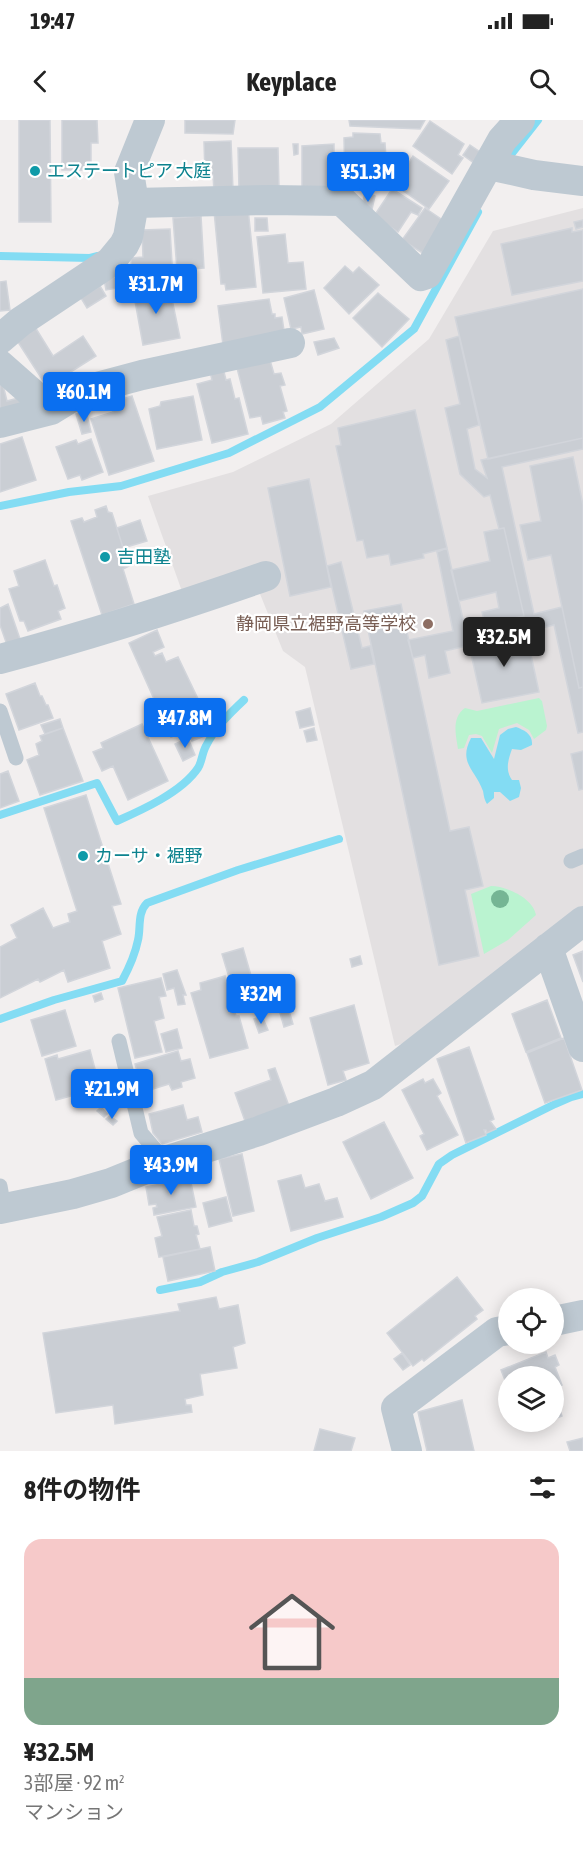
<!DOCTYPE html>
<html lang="ja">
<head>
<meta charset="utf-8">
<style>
  body { margin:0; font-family:"Asap Condensed","Noto Sans JP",sans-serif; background:#f2f2f2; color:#222; height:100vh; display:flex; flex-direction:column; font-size:22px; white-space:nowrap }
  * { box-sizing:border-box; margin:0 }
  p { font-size:20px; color:#767676 }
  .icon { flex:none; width:33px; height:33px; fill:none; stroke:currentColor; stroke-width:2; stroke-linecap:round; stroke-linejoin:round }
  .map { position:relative; height:1331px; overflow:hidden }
  .panel { display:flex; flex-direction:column; background:#fff; flex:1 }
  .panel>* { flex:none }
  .fabs { position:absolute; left:498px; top:1168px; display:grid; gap:12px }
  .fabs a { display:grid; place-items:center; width:66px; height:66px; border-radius:50%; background:#fff; box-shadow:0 3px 15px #0003; font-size:30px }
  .price { position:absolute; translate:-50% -51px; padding:0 14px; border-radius:6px; background:#0a6ff0; color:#fff; font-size:20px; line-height:39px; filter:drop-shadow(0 2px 3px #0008) }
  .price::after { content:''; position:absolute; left:50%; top:36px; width:18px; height:14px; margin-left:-9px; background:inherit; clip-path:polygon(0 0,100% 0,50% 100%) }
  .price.on { background:#222; color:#fff }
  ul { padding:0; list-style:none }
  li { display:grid; align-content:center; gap:12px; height:318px; padding:0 24px }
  li span { display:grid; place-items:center; height:186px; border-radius:18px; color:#555 }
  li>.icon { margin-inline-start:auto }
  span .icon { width:108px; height:108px; fill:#fffc; stroke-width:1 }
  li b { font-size:26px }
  h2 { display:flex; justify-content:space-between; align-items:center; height:72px; padding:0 24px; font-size:26px }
  .status { display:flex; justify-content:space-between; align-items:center; height:42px; padding:0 30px; background:#fff; direction:ltr }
  .status svg { height:16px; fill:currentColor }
  header { display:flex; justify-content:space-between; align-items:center; height:78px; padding:0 24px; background:#fff; font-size:27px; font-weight:700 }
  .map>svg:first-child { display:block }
</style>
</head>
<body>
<div class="status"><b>19:47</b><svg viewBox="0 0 49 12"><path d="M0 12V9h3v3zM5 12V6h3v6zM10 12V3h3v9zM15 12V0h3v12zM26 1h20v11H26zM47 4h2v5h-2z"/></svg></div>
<header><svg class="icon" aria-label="back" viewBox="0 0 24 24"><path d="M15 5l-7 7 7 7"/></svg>Keyplace<svg class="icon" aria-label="search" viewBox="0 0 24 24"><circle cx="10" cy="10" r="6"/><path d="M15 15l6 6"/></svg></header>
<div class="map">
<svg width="583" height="1331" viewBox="0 0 583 1331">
  <rect width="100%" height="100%" fill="#f2efef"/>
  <path fill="#e3e0e1" d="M583,88V788L410,921L395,926L305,547L283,531L252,454L184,477L148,376L233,352L331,304L429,219L493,111Z"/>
  <path fill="#baf3d0" d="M539,578L542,581L547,606L546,610L534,619L529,610L517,603L499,609L492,633L482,616L476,614L469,615L464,628L458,629C456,615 451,598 465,588L477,591Z
    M491,766C506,766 533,778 536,795L508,820L484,834L471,774Z"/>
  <path fill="#83dcf3" d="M516,607C524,610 533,614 532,625L521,630L512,629C508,640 505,650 512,660H519L521,668L519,677L510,681L500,672H494V678L487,684C484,679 484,676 483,671C475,649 458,643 471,618H481L494,639L500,615L508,609Z"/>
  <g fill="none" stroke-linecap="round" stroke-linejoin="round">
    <path stroke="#83dcf3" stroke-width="8" d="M509,37L538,0
      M0,136L90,138L98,136
      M0,386L69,372L121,366L229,333L320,287L414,209L478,92
      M0,695L97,663L117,701C142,690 182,672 198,648C202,642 202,633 206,626C215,608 229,594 244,580
      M0,899L54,880L122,861C129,848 135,835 138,820C141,808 137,793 147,783L238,750L339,719
      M160,1170L200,1162L222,1152L258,1142L317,1118L381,1097L413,1083L422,1076L439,1044L452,1035L555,984L571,977L583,974"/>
  </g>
  <path fill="#caced4" stroke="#d2d5db" stroke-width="1.5" d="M19,0H50L51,102H19Z
    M62,0H97L98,23H91V50H62Z
    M185,0H235L233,14L185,13Z
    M349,0H425L420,9L350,6Z
    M430,1L464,24L458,35L463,38L452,54L413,26Z
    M353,13L380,14L381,23H385L386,38L382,39V55H379V67H345L344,18L353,17Z
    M231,21L233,70L214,72L213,55L205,54L204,22Z
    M293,24H298V34L294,35Z
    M334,24V42H328L329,67H302V26Z
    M470,25L486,36L478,46L463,35Z
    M238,28H278L279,68L239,69Z
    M413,36L449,61L429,89L395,65Z
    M392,69L422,88L418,95L411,92L398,112L374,96Z
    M365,72L375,76L371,94L361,91Z
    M248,88L256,167L226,170L225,164H221L214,91Z
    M425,88L444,101L424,134L402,120Z
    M201,96L204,148L177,150L173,98Z
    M255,98H267L268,111H255Z
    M583,100V107L576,109L574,102Z
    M572,108V112L583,110V161L512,175L501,124Z
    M170,109L173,160L132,164L131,138L143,137L142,110Z
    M285,114L288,143L303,142L306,169L263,173L257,117Z
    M345,146L353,153L359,147L379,165L349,194L324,168Z
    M116,157L118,168L106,170L104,159Z
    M6,161L10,190L0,191V162Z
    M165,164L168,181L172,179L180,218L143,225L133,170Z
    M100,166L106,176L87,188L81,178Z
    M583,169V318L488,339L455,197Z
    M314,170L324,209L302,214L301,207L291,209L284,178Z
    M378,173L409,199L382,227L353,198Z
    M269,179L272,194H275V198L282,197L285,217L223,225L218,186Z
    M35,207L53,236L83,216L96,236L47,267L16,219Z
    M459,216L479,305L467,309L475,349L487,358L481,340L583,318V329L502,347L534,494L562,487L579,568L583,567V612L578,613L554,505L445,531L450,553L429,558L425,535L413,538L408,520L453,511L437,432L447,428L465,508L524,496L504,408L499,409L490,375L484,377L460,354L445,288L460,284L446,220Z
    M334,218L339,228L318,235L314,222Z
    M270,240L274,254L281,253L285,265L280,266L287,291L283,292L285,298L263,304L261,296L250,298L237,248Z
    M222,244L226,260L230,259L235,279L239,278L248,314L212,323L197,264L212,260L209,247Z
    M0,265H3L7,281L22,277L25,288L0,294Z
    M132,276L154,341L109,355L91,299L113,292L110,283Z
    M193,276L202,320L157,329L149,289L160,286L161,282Z
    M415,290L447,428L423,434L424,438L391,445L389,434L367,438L363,420L357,421L336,326L341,325L338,308Z
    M86,291L91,312L82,314L76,294Z
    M22,317L36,360L0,372V324Z
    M91,319L103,352L82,360L80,355L68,359L56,327L76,320L78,324Z
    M573,337L583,385V567L579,568L551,435L528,440L520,405L541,401L530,346Z
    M309,359L331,467L290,476L268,368Z
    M106,386L108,392L112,393L129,446L123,449L134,484L102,495L71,401L82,398L84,402L97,397L95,390Z
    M140,400L147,421L123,428L117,408Z
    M504,408L524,496L485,504L482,492L499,488L496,472L459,481L451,450L490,441L484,412Z
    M45,440L54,466L57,465L65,488L58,491L61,499L28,511L24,501H20L9,469L19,466L14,451Z
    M341,442L362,528L370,526L374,544L351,549L327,446Z
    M8,484L21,522L7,525L0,505V488Z
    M401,484L450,711L469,707L483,766L465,770L479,836L439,845L364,491Z
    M157,510L164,527L153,532L155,536L162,533L166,542L178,537L211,606L207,607L209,614L192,621L186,611L171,617L129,523Z
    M526,512L539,572L482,583L469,525Z
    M35,563L40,576H42L46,585H48L53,598L19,610L6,574Z
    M310,588L314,605L300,608L296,592Z
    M60,599L63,608L45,614L41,605Z
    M142,604L168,661L128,680L113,646L102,651L93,632L103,628L101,623Z
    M63,608L83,661L40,675L27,640L39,635L36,624L42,621L40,616Z
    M314,608L317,620L307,622L304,611Z
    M188,618L195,635L183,641L175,624Z
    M583,631V669L579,670L571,634Z
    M8,651L19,681L0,688V654Z
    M86,675L121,784L112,786L121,814L102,821L110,848L68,862L64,850L40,862L38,859L0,878V827L17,818L11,805L43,788L53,808L70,802L68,794L77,791L44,688Z
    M243,828L252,859L231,864L222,834Z
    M583,831V862L573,835Z
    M360,836L362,844L352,847L350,839Z
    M177,850L186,875H183L185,884L178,885L174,868L167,870L163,854Z
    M225,856L236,896H239L248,928L210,938L191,873L201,870L200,863Z
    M161,858L166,876L159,877L164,898L154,901L162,932L135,938L118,868Z
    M101,873L103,879L95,882L93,876Z
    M547,880L561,918L526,932L512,894Z
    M287,884L293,904L284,907L278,886Z
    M354,885L369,943L343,951L346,960L328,965L310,898Z
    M65,890L76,926L42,936L31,900Z
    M262,896L268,910L259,913L254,899Z
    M177,909L182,928L166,932L161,914Z
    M564,918L582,970L545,983L527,933Z
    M469,927L494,999L490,1001L496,1009L487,1013L486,1010H484L486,1015L466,1023L437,939Z
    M90,930L100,968L56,980L45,939L57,935L58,939Z
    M178,931L181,941L190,939L195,958L181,962L182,967L172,970L169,964L143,972L135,944Z
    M275,948L289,986L245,1001L235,973L271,960L268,950Z
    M423,959L425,963L433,959L441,973L437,976L458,1015L427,1030L420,1016L424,1014L402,970Z
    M183,985L187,1000L198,997L202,1012L162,1024L153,1013L149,994Z
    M101,987L107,994L104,997L97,991Z
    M110,996L117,1001L113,1005L106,999Z
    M384,1002L413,1058L371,1079L343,1022Z
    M242,1034L254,1091L233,1096L219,1039Z
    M301,1055L305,1068L319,1064L325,1081L337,1078L343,1097L291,1111L278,1061Z
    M190,1058L196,1087L154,1095L153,1088L157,1087L156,1084L149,1085L146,1067Z
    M226,1077L232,1101L209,1107L203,1083Z
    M191,1090L194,1106H197L199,1114L196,1115L200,1129L159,1137L155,1118L162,1116L157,1097Z
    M210,1127L215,1151L168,1161L163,1137Z
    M457,1157L483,1190L475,1196L477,1199L424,1241L422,1239L413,1246L387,1213Z
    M216,1177L219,1189L238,1185L245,1223L233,1227L237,1248L200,1254L203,1275L185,1279L186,1285H191L192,1292L115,1304L113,1285L56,1293L43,1213L180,1191L178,1184Z
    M546,1232L548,1238L555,1235L559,1245L555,1247L562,1265L554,1268V1257H508V1268L501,1250Z
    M402,1233L410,1245L403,1250L394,1239Z
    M554,1274L562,1296L554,1299Z
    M462,1280L474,1331H427L418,1292Z
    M523,1302H546L526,1310Z
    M320,1309L355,1318L351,1331H314Z
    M583,1318V1331H570L567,1322Z"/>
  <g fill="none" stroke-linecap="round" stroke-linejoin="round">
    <path stroke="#bec9d2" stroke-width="15" d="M0,591L16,638
      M571,741L583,736
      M119,921L141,1013L165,1041
      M0,1066L4,1088"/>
    <path stroke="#bec9d2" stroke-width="30" d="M489,45L534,55L583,61
      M134,83L269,80L342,81L421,156L427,154L502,20L520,0
      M0,219L20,202L110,142L124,125L128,117L134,83L129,52L150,0
      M0,245L51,290
      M0,303L51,290L82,271L142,255L290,223
      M0,539C90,515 178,487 266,456
      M548,828L583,927
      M0,1089L73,1074L111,1063L165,1041L259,1011L336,982L373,965L583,801
      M554,1201L583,1195
      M407,1331L396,1288L497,1212L508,1210"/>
  </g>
  <circle fill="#75b594" cx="500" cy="779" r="9"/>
  <g fill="#0f9aa8" stroke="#fff" stroke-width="2">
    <circle cx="35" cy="51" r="6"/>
    <circle cx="105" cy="437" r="6"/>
    <circle cx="83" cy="736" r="6"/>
  </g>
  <circle fill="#8d6e63" stroke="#fff" stroke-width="2" cx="428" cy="504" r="6"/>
  <g text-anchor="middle" stroke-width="4.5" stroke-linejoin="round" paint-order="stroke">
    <g font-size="18" fill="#0d838f" stroke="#fff" text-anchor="start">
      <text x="47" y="57">エステートピア 大庭</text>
      <text x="117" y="443">吉田塾</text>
      <text x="95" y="742">カーサ・裾野</text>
    </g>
    <g font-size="18" fill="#785e54" stroke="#fff" text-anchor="end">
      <text x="416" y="510">静岡県立裾野高等学校</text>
    </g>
  </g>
</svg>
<div class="fabs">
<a><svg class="icon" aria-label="locate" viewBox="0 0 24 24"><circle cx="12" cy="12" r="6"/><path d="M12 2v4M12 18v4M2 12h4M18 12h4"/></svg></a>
<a><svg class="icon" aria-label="layers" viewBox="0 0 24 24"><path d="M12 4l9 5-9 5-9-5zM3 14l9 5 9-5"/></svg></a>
</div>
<b class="price" style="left:368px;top:83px">¥51.3M</b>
<b class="price" style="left:156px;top:195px">¥31.7M</b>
<b class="price" style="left:84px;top:303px">¥60.1M</b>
<b class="price on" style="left:504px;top:548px">¥32.5M</b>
<b class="price" style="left:185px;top:629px">¥47.8M</b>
<b class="price" style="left:261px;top:905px">¥32M</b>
<b class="price" style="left:112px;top:1000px">¥21.9M</b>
<b class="price" style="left:171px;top:1076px">¥43.9M</b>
</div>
<section class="panel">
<h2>8件の物件<svg class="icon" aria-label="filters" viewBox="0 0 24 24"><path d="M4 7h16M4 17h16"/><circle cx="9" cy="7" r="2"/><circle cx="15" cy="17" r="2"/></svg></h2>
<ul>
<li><span style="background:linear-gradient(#f6c9c9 75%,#7fa58c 0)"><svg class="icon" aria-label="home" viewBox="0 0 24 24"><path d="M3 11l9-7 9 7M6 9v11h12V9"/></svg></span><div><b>¥32.5M</b><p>3部屋 · 92 m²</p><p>マンション</p></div></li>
</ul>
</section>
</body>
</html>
